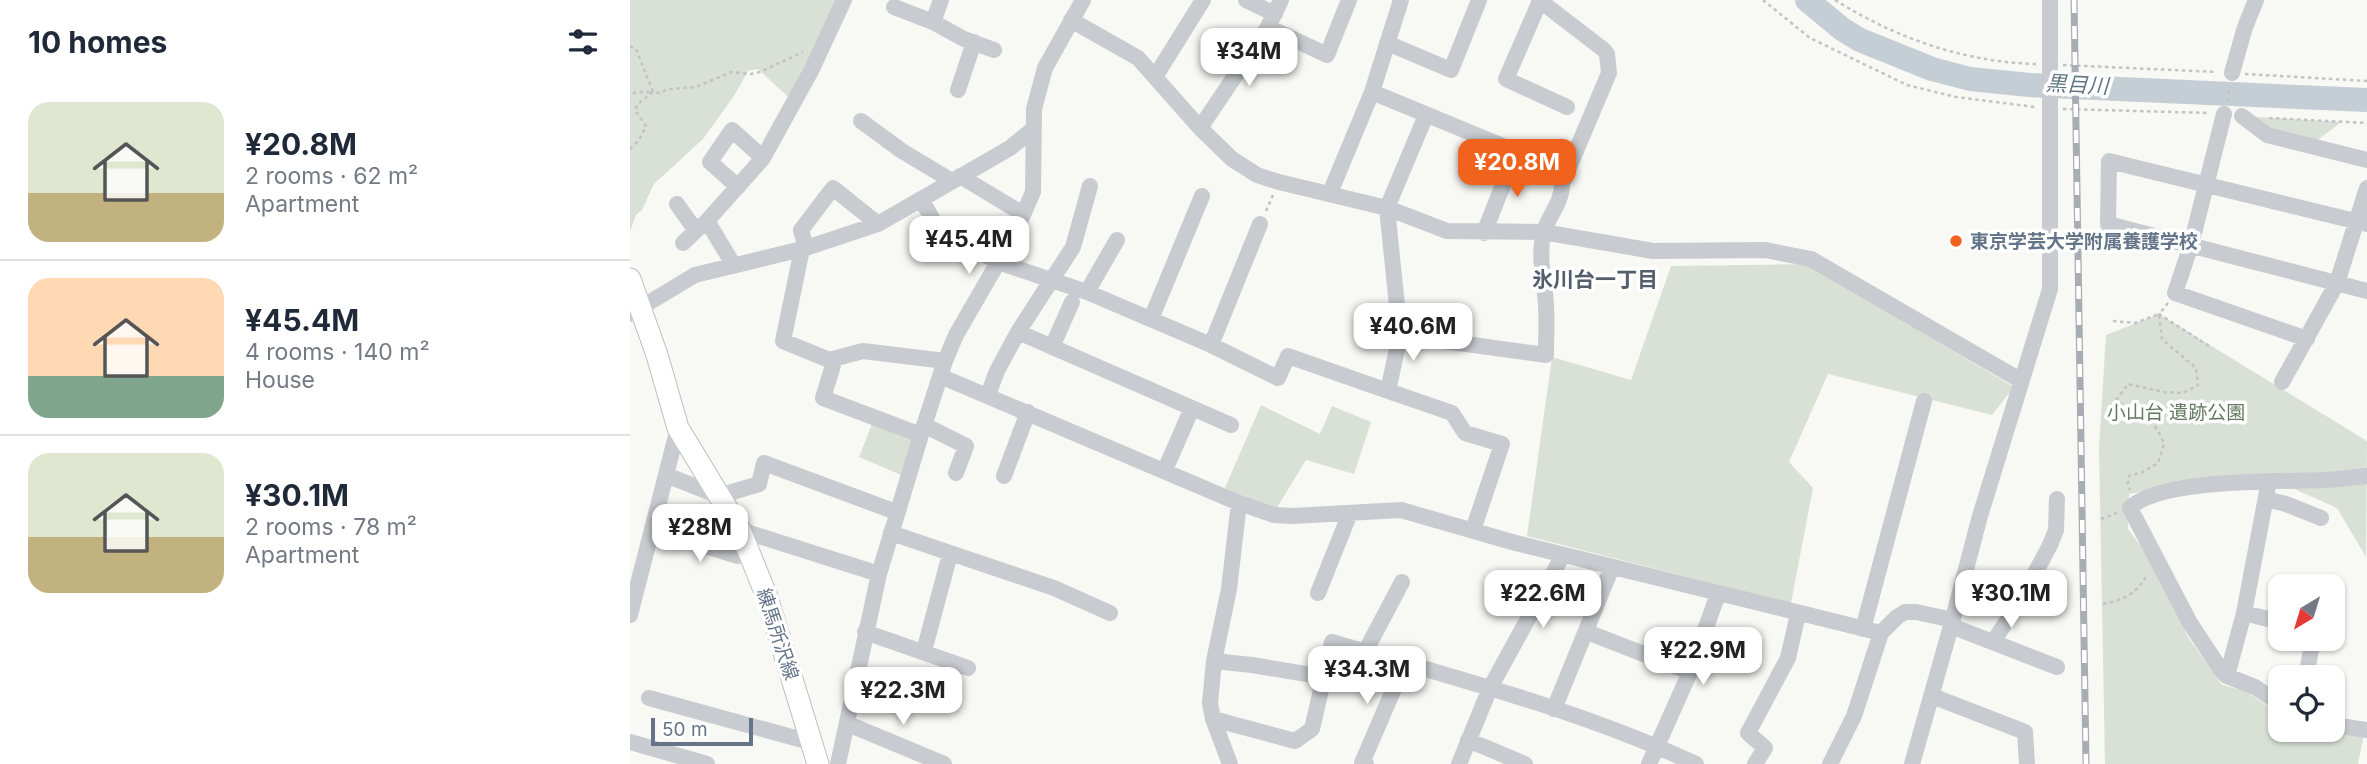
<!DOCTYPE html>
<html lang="en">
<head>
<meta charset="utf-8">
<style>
  body { margin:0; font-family:Inter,"Noto Sans JP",sans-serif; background:#f2f2f3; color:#1f2937; height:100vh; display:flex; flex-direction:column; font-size:26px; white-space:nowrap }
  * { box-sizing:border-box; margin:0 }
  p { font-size:23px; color:#747a83 }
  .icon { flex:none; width:38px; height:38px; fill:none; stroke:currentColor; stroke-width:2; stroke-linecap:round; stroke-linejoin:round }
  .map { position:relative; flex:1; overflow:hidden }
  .sheet { display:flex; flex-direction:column; background:#fff; width:630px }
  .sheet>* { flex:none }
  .needle { width:46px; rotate:218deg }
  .tools { position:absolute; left:1638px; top:574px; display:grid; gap:14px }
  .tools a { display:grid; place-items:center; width:77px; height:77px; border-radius:14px; background:#fff; box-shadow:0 2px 5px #0004; font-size:35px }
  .scale { position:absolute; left:21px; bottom:18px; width:102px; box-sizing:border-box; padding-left:7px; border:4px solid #657589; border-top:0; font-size:19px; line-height:24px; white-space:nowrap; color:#657589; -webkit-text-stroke:5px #fff; paint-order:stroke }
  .price { position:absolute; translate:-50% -60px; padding:0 16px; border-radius:14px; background:#fff; color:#222; font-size:23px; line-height:46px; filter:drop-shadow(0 2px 4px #0008) }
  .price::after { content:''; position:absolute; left:50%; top:42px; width:21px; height:16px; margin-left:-10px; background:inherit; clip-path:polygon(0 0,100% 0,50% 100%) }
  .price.current { background:#f1621d; color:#fff }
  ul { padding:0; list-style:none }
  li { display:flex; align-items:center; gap:21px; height:175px; padding:0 28px }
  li+li { border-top:2px solid #e0e1e3 }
  li span { display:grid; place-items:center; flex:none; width:196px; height:140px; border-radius:21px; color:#555 }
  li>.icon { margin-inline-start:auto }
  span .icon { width:84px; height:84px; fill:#fffc; stroke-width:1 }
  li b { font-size:30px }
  h2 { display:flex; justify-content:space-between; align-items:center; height:84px; padding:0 28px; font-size:30px }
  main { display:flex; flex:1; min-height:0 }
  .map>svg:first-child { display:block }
</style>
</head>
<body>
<main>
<section class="sheet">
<h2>10 homes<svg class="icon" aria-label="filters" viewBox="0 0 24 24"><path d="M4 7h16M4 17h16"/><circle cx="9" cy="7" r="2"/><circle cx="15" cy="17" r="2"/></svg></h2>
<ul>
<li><span style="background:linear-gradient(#dfe7d0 65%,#c2b280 0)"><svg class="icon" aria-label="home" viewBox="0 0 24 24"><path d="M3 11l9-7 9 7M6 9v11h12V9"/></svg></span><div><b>¥20.8M</b><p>2 rooms · 62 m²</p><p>Apartment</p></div></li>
<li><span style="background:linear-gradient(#ffd9b3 70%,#7fa58c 0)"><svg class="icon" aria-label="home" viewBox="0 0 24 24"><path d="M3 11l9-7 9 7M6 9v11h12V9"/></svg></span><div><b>¥45.4M</b><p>4 rooms · 140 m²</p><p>House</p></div></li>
<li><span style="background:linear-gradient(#dfe7d0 60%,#c2b280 0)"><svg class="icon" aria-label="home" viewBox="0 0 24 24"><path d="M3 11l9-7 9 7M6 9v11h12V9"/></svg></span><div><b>¥30.1M</b><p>2 rooms · 78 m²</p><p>Apartment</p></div></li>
</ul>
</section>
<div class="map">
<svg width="1737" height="764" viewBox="0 0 1737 764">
  <rect width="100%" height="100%" fill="#f8f8f5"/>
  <path fill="#d9e1d6" d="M0,0H214L164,102L128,69L118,71L104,96L73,139L24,184L12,210L6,215L0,232Z
    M1612,116L1711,122L1680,146Z
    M1177,264L1384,387L1362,415L1198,374L1159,462L1183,488L1161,603L897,536L922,357L1001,380L1041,266Z
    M1529,314L1737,441L1736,557L1707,508L1635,476L1538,487L1499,494L1498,529L1528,569L1558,637L1592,685L1616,691L1650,715V730H1702L1734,734L1728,764H1475L1469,447L1476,335Z
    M631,405L690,434L702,406L741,422L724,474L676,460L645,511L594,490Z
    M245,416L291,437L278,478L229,457Z"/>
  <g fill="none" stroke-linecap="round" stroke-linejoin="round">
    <path stroke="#c4ced4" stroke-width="24" d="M1177,0L1212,29L1230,40L1302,69L1340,79L1399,85L1737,100"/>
    <defs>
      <path id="major" d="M0,279L27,355L48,428L110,530L137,597L188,764"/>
    </defs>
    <use href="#major" stroke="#bbbec3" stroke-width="23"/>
    <path stroke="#c1c3c6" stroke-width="2.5" stroke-dasharray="3.5 3.5" stroke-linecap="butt" d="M1133,0L1180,38L1277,85L1326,97L1405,107
      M1205,0C1266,38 1333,62 1406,64
      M0,46L6,49L23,92H6L0,96
      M1433,65L1587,72
      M1615,74L1737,81
      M1597,101L1600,87
      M1433,109L1580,113
      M1639,118L1737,123
      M0,149L9,140L16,126L5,110L9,103L23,92L30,93L38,89L66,87L101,72L121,74L130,72L173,52
      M636,211L643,195
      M1538,303L1529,314L1582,348
      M1483,321L1505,323L1529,314L1532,339L1566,368L1568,385L1553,393L1534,392L1498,384L1487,399C1497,412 1516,415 1526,428C1529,432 1532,439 1534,444L1528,463L1513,472L1499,476L1498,484L1500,490
      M1471,519L1487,513
      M1473,604C1494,600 1506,594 1517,575"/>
    <path stroke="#c8cbcf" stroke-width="16" d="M616,0L645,14
      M910,1L876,79L937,107
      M264,7L303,22L311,0
      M441,20L508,58L570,128L602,159L627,175L649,182L757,208L817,231L913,232L1023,251L1135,250L1181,259L1390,380
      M303,22L334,39L364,50
      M638,27L697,55L719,0
      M757,43L821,70L849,0
      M1602,73L1615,27L1626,0
      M525,77L573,0
      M328,90L344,42
      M742,92L914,163
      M1594,114L1561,245L1545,293L1677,339
      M796,115L757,208L770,335L758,391L822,413L835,433L872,444L843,530
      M1612,116L1637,135L1737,160
      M231,121L272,151L322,181
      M570,128L638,27L651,0
      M330,176L393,214
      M108,187L80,162L102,130L133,158
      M700,193L742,92L771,0
      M291,199L308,229L368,262L457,292L581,345L648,378L658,356L758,391
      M47,204L66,231
      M1737,224L1479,161L1478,224L1737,291
      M854,233L886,152
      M53,243L72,225
      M176,248L171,230L203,188L248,224
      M172,249L153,341L204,362L193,398L291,435
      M103,264L77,221L133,158L181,71L214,0
      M457,292L487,240
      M0,314L65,275L176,248L248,224L380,148L402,130
      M521,319L572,196
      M388,332L601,425
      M770,335L916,355C916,339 917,322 916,306C915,281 908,260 913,235C917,217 932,204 932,184L979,73L977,54L974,50L909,0
      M581,345L630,224
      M422,347L442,302
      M199,360L233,351L315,361
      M310,376L609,503L644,515L663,516L771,510L882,542L1251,633
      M1652,382L1707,283L1737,188
      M358,395L367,371L388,332L443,247L460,186
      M294,425L336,446L326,473
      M535,470L562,408
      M36,475L89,496L129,484L134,463L266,512
      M374,476L398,412
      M1636,499L1656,504L1691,518
      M22,529L107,556L119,553
      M110,530L249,574
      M261,533L424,588L480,613
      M688,593L720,513
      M1614,613L1650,622
      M0,615L48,428
      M1321,626L1427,667
      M1233,629L1294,401
      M235,632L338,668
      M957,632L1060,672
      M1363,642L1393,596L1420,545L1426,530L1427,499
      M294,651L320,554
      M735,652L772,582
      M584,661L622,665L694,677
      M1597,676L1614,613L1639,481
      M1676,677L1683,639
      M1302,696L1395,732L1397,764
      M19,698L180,742
      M1650,704L1625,687L1597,676L1591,670L1560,623L1500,508C1530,478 1651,482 1694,480C1708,480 1723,477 1737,476
      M924,709L982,567
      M583,719L665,741L682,729L702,642C825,678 950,710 1066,764
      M218,724L314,764
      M1703,725L1737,730
      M838,740L895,764
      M0,742L77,764
      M208,764L249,574L291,435L315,361L326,335L385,233L403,192L404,109L415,68L453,0
      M600,764L583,719L580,703L584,661L599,589L609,503
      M736,764L732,763L775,663
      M829,764L860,688L933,555
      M1019,764L1060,672L1088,594
      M1125,764L1135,748L1118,733L1158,658L1168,614
      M1200,764L1224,716L1251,633L1267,617L1275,612H1286L1323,620
      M1282,764L1321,626L1350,516L1420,289V0"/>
    <use href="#major" stroke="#fff" stroke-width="21"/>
    <defs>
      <path id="rail" d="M1444,0L1456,764"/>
    </defs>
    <use href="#rail" stroke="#a8adb4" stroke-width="7"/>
    <use href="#rail" stroke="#fff" stroke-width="4.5" stroke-dasharray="13" stroke-linecap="butt"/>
  </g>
  <circle fill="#f1621d" stroke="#fff" stroke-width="2.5" cx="1326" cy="241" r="7"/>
  <g text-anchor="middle" stroke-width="7" stroke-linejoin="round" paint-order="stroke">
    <g font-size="19" font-weight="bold" fill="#657589" stroke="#fff" text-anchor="start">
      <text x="1340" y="248">東京学芸大学附属養護学校</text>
    </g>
    <g font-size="19" fill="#637a60" stroke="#fff">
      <text x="1546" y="419">小山台 遺跡公園</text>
    </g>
    <g font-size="19" fill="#657589" stroke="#fff">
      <text transform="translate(148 634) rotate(72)" y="7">練馬所沢線</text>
    </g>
    <g font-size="21" font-style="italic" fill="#617784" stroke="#fff">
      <text transform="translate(1447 85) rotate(3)" y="7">黒目川</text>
    </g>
    <g font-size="21" font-weight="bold" fill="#545f6d" stroke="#fff">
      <text x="965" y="287">氷川台一丁目</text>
    </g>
  </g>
</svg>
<div class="tools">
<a><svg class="needle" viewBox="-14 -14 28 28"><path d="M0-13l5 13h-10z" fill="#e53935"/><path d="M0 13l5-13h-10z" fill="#747a83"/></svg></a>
<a><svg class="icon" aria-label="locate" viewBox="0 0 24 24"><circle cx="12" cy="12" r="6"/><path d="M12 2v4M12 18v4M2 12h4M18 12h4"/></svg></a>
</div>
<div class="scale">50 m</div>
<b class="price" style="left:619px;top:88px">¥34M</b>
<b class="price current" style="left:887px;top:199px">¥20.8M</b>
<b class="price" style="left:339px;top:276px">¥45.4M</b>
<b class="price" style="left:783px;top:363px">¥40.6M</b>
<b class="price" style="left:70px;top:564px">¥28M</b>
<b class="price" style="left:913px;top:630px">¥22.6M</b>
<b class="price" style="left:1381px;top:630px">¥30.1M</b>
<b class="price" style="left:1073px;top:687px">¥22.9M</b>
<b class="price" style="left:737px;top:706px">¥34.3M</b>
<b class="price" style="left:273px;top:727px">¥22.3M</b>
</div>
</main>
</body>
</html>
